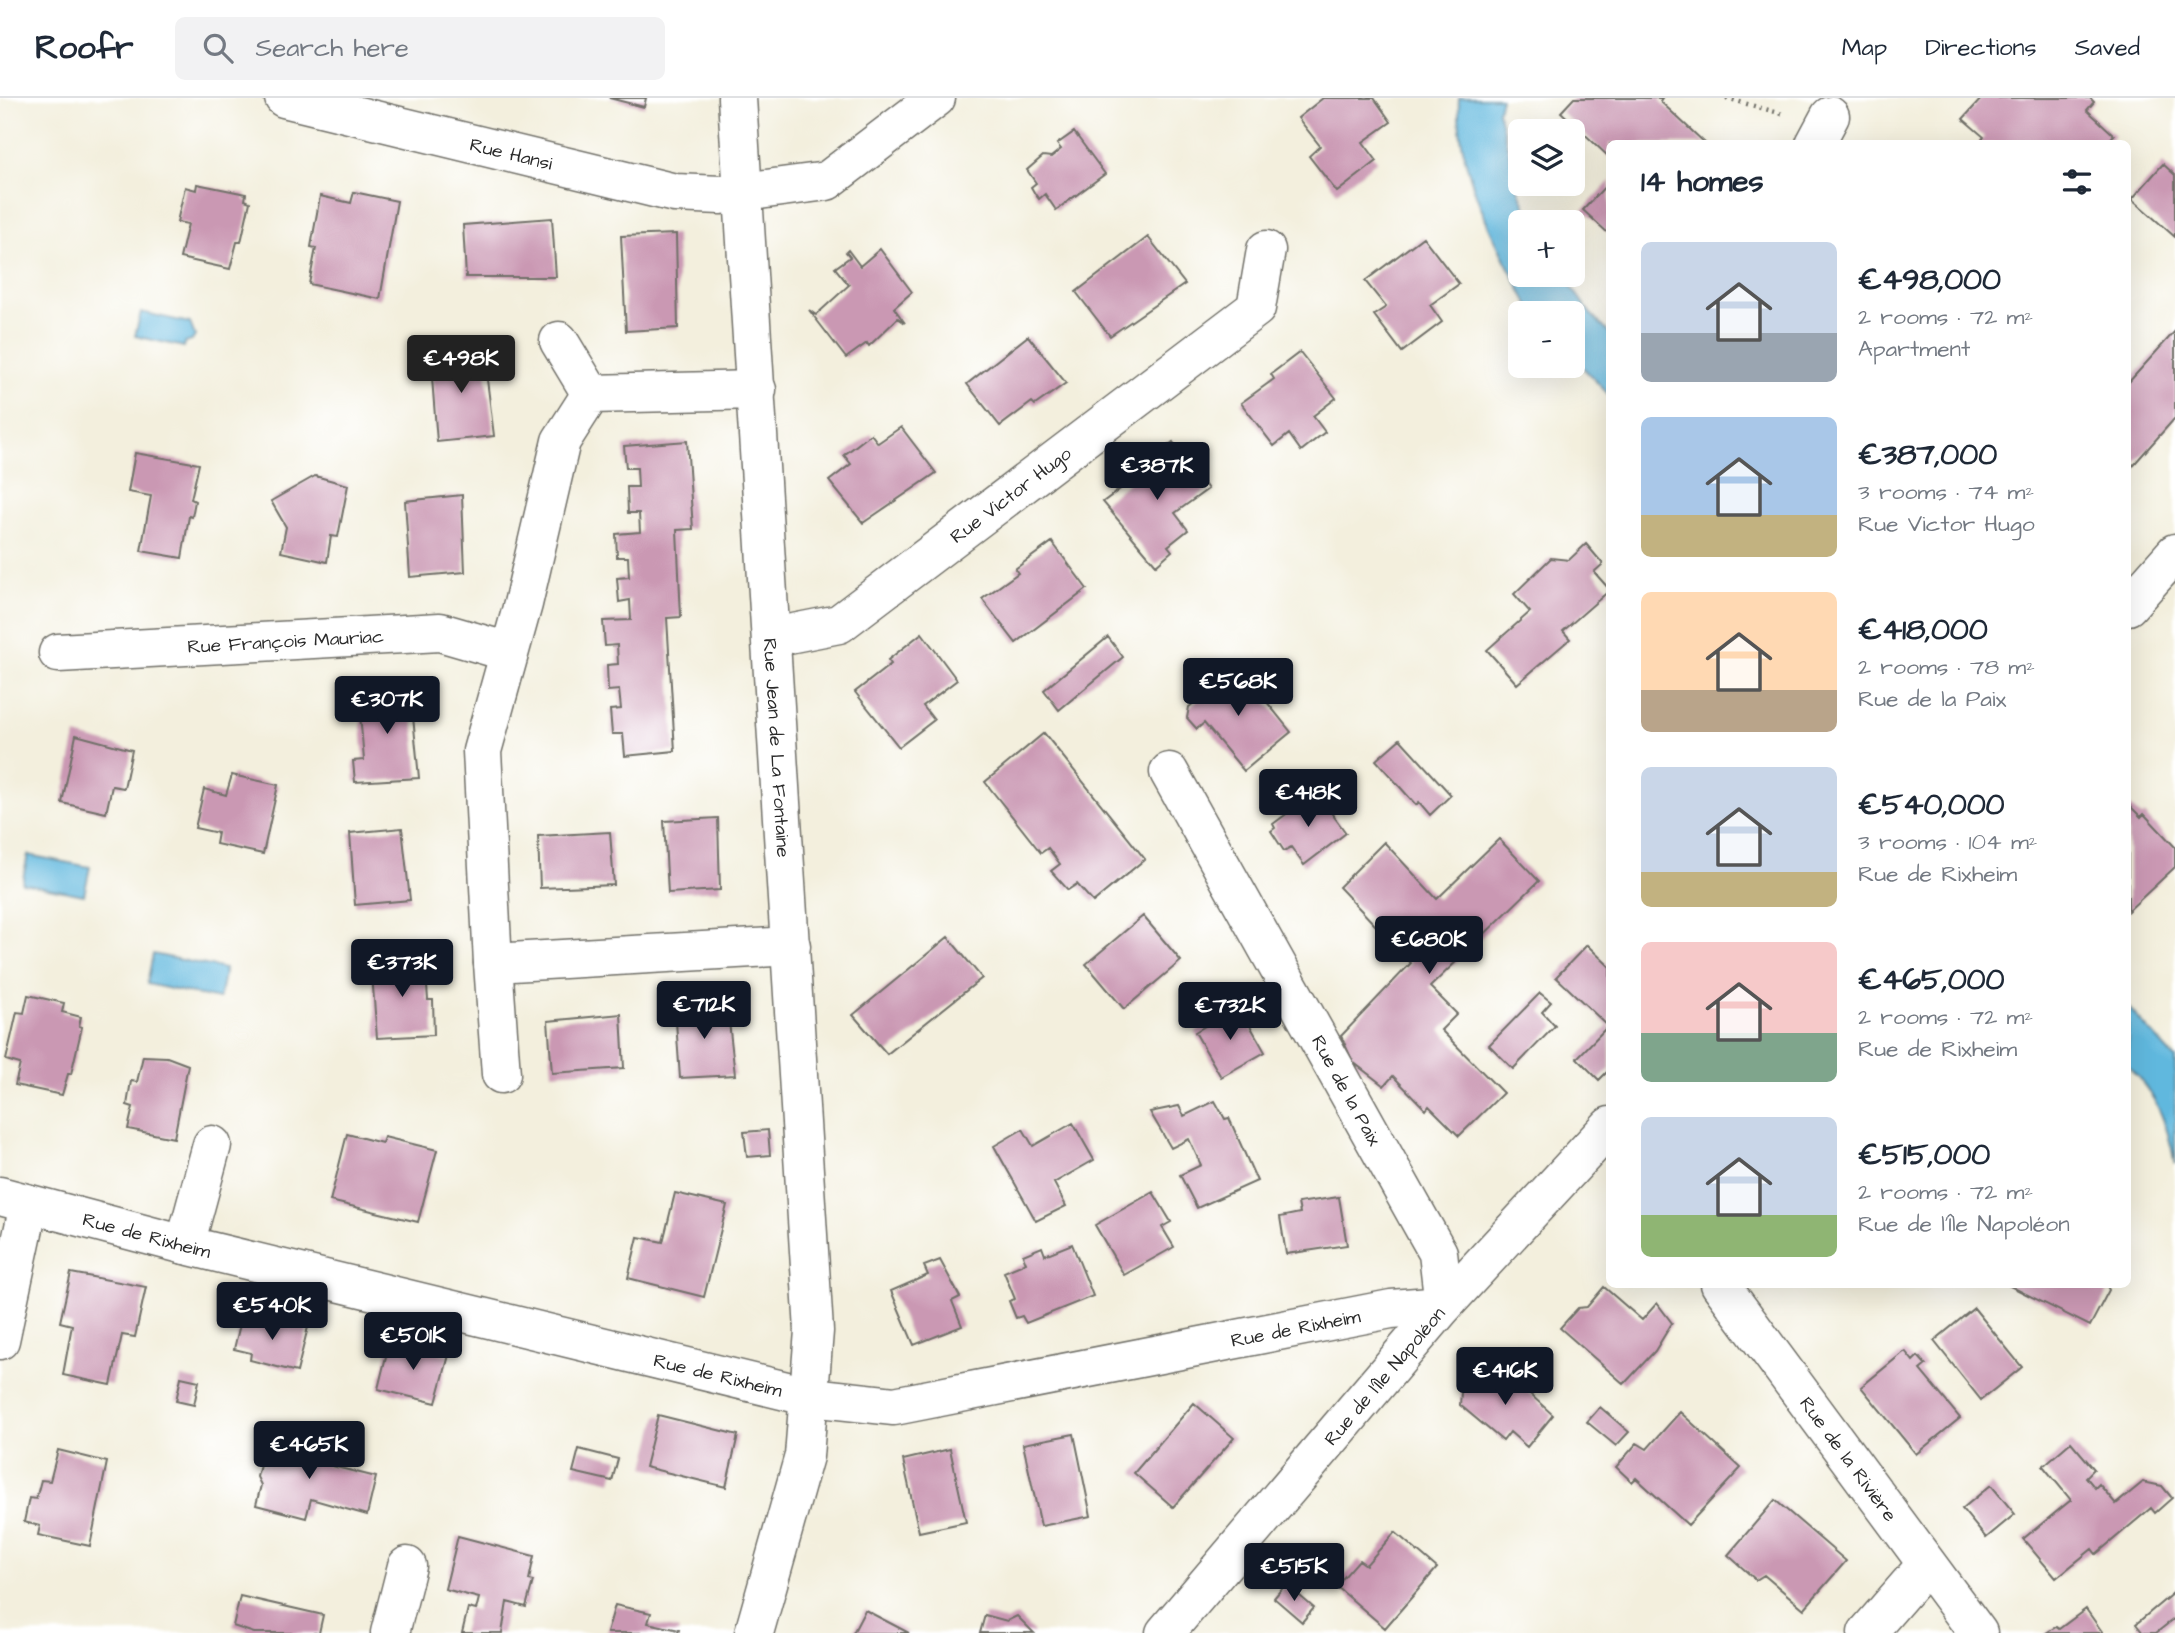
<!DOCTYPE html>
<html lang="en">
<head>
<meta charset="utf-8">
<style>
  body { margin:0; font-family:"Architects Daughter",sans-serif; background:#f2f2f3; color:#1f2937; height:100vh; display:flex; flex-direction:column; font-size:26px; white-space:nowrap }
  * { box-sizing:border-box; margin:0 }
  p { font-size:23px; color:#747a83 }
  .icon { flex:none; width:38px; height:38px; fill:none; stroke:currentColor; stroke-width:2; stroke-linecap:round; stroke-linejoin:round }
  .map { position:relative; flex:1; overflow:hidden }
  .sheet { position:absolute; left:1606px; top:42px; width:525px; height:1148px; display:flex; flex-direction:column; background:#fff; border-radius:10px; box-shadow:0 7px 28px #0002 }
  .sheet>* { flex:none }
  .controls { position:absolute; left:1508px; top:21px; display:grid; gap:14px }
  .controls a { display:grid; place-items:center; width:77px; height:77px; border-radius:10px; background:#fff; box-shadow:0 7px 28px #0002; font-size:35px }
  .price { position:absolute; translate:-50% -60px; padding:0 16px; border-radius:7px; background:#111827; color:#fff; font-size:23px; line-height:46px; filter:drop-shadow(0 2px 4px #0008) }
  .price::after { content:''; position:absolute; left:50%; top:42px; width:21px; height:16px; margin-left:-10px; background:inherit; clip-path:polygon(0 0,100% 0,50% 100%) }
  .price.on { background:#222; color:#fff }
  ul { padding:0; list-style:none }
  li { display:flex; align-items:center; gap:21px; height:175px; padding:0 35px }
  li span { display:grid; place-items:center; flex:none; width:196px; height:140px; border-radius:10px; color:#555 }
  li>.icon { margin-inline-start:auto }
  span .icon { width:84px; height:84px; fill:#fffc; stroke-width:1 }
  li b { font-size:30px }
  h2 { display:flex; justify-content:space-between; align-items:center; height:84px; padding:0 35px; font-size:30px }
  header { display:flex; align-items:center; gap:42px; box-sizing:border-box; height:98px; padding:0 35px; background:#fff; border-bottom:2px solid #e0e1e3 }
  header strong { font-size:33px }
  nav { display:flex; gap:38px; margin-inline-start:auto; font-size:24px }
  .search { width:490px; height:63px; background:#f2f2f3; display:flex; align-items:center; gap:18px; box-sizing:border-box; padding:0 24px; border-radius:10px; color:#747a83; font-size:26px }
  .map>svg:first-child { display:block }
</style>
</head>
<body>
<header>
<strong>Roofr</strong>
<div class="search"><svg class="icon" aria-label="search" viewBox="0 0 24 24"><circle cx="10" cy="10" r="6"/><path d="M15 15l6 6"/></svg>Search here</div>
<nav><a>Map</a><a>Directions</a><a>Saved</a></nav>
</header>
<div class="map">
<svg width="2175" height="1535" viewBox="0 0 2175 1535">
  <rect width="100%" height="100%" fill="#fff"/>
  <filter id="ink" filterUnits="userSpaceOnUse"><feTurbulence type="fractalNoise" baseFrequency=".0143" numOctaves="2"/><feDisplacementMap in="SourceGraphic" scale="14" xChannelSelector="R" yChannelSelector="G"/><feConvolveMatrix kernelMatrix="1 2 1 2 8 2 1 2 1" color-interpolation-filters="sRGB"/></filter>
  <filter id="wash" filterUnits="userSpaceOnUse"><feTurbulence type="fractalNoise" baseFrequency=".00686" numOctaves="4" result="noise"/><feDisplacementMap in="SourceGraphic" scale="28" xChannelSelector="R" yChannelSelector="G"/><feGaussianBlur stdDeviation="1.57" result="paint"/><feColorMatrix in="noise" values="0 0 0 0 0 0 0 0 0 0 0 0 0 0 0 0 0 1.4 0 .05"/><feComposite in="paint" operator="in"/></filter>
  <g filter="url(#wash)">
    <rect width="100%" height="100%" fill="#f3efdd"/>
    <path fill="#61b8de" stroke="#467284" stroke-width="2" d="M1459,0H1501L1498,13L1519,93L1532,124H1521V177H1563L1590,215L1610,236V298L1573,259V215H1533C1499,151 1455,75 1459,0Z
      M141,214L190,225L195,238L192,243L185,245L184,249L135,238Z
      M28,757L90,769L84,797L22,785Z
      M153,856L225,871L219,901L147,886Z
      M2128,909L2175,961V1066C2167,1024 2158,999 2128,968Z"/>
    <g id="blocks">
      <path fill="#ca98b3" d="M609,0H646L644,9Z
        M1323,0H1374L1391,24L1363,44L1377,63L1337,94L1309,58L1320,48L1298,20Z
        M1574,0H1662L1660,3L1706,46H1610V60L1561,14Z
        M1982,0H2090L2094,4L2087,12L2114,37L2106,46H1978L1984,39L1963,21Z
        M1074,34L1105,76L1056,112L1045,96L1039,101L1035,96L1031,89L1036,85L1027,72L1043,58L1051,59L1061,51L1057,46Z
        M2163,66L2175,77V139L2132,101Z
        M1610,83V137L1583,112Z
        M197,86L246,96L245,102L250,104L241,144H237L230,171L180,160L188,126L177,124L185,89L196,92Z
        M354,94L397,103L380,201L309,186L316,150L311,149L320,98L351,105Z
        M552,120L556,179H466L463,127Z
        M676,136L678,230L626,233L621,138Z
        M1148,139L1185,186L1110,238L1076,194Z
        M1423,139L1459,186L1430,207L1442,224L1402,254L1374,217L1386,209L1365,183Z
        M880,151L912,194L894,210L905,225L898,220L869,248L867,245L846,260L809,212L816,217L849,187L835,170L850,159L846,154L848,152L860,168Z
        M2175,233V320L2128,373V285Z
        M1028,238L1066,285L1035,307L1032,304L1000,328L967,286Z
        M483,249L494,338L437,344L430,254Z
        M1300,254L1336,300L1313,318L1325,334L1301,353L1289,336L1274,348L1241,305L1274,281L1271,276Z
        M901,329L936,375L863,425L829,383L851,366L844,357L871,336L878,345Z
        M687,343L693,431L677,432L681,519L667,520L675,653L625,658L623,636H612L610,612L621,611L619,592L608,593L607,567L618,566L617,547L605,548L603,523L631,522L630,502L619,504L617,480L629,479L628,459H617L616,436L640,434L639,415H628L627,389H638L637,370H626L624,348Z
        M1173,344L1208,391L1175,415L1188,432L1168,448L1172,453L1156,467L1103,404L1139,377L1136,372Z
        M135,355L199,366L191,401L195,403L192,419L189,418L182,460L141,453L151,398L128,394Z
        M315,378L348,387L338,439L331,438L327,464L281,454L286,429L271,403Z
        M462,397L465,474L410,479L405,403Z
        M1052,444L1087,491L1016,545L982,501L1018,475L1015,471Z
        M1586,446L1603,466L1594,474L1610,492L1563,533L1570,541L1517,586L1487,552L1530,514L1514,496L1551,460L1569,462Z
        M922,535L957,582L923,608L934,622L899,649L855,594L891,566L888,562Z
        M1108,539L1123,559L1059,612L1044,592Z
        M1238,568L1291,634L1244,673L1204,625L1197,631L1187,620L1189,609L1205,596L1200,589L1210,580L1216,587Z
        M410,588L419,680L355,684L353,663L364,662L358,592Z
        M1044,635L1145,761L1093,804L1077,786L1068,792L1051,773L1060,766L1048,750L1041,755L985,684Z
        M76,637L132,652L124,690L112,688L106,715L62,705Z
        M1400,641L1451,697L1430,717L1419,704L1416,707L1376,662Z
        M232,677L278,687L263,756L216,746L218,735L195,730L204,691L226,697Z
        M1316,694L1346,735L1304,767L1291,749L1284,753L1271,733L1275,730L1273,726Z
        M2128,706L2141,719L2144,716L2175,749V769L2128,813Z
        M718,720L720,792L668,795L664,723Z
        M402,730L410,802L355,807L350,735Z
        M610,734L614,787L540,790L538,738Z
        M1499,741L1539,783L1430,889L1457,916L1441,932L1503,995L1459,1038L1429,1008L1426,1012L1393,978L1384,988L1353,964L1341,938L1411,865L1339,789L1384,744L1437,801Z
        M1143,818L1181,863L1124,911L1086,866Z
        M948,839L982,880L887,956L853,917Z
        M1587,847L1610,869V971L1599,982L1577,960L1608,928L1556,879Z
        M425,860L428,902H433L434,937L377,940L371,863Z
        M1540,895L1551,904L1542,914L1555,928L1513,971L1489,947Z
        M28,897L64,905L62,914L81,919L79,928L82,929L71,976H68L62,997L15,987L20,966L6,962L17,914L24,915Z
        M727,906L735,977L680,980L675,909Z
        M1239,908L1265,954L1221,979L1195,934Z
        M621,916L624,970L552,975L548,923Z
        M143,958L167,959L188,967L174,1040L128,1031L133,1009L127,1007L131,983L137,984Z
        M1215,1003L1225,1021L1229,1020L1257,1083L1197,1110L1180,1077L1201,1067L1189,1041L1171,1050L1150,1014L1179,1008L1184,1018Z
        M1073,1025L1094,1062L1054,1085L1066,1108L1036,1123L994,1048L1023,1031L1033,1048Z
        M768,1032L770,1057L747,1059L744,1034Z
        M347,1036L382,1045L384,1039L437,1052L418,1124L330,1103Z
        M1153,1094L1171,1124L1162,1129L1174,1149L1124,1177L1095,1127Z
        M675,1095L727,1107L704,1199L628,1180L638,1139L663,1144Z
        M1339,1099L1347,1147L1286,1156L1280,1119L1300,1115L1298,1105Z
        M1072,1146L1093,1198L1026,1225L1022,1218L1016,1220L1009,1203L1015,1201L1004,1174L1026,1165L1023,1157L1042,1149L1045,1157Z
        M940,1162L960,1199L952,1203L962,1228L914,1247L891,1193L928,1177L924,1168Z
        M71,1175L146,1189L135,1239L122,1237L111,1287L63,1277L72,1227L60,1224Z
        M2006,1186H2106L2109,1192L2090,1228Z
        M1604,1189L1642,1222L1657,1205L1672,1225L1655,1253L1624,1286L1560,1230L1578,1210L1587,1209Z
        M1974,1210L2022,1269L1981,1302L1934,1243Z
        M242,1218L259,1223L261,1218L308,1229L297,1274L250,1262L251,1255L234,1251Z
        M390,1242L449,1257L436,1305L378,1291Z
        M1905,1253L1913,1263L1918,1258L1926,1267L1920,1272L1960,1320L1916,1356L1861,1289Z
        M1496,1265L1553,1317L1527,1349L1510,1334L1503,1343L1460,1307L1461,1295L1466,1288L1471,1283L1480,1284Z
        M181,1279L199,1283L194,1307L176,1303Z
        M1194,1305L1234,1340L1173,1409L1134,1375Z
        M1600,1309L1629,1334L1616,1348L1587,1324Z
        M1680,1314L1741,1370L1688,1427L1636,1380L1632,1384L1616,1369L1637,1345L1647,1351Z
        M658,1317L738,1337L726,1389L645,1369Z
        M1074,1336L1091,1418L1041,1428L1023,1346Z
        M274,1337L324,1350L320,1365L376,1379L367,1417L311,1401L306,1420L256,1407L261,1387L257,1379L260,1367L267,1362Z
        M2071,1344L2094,1371L2086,1379L2095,1390L2099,1386L2116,1406L2143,1384L2162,1388L2172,1400L2155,1415L2151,1410L2096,1456L2092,1451L2056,1480L2023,1441L2071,1402L2043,1368Z
        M579,1351L618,1361L612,1383L573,1374Z
        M950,1351L966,1424L919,1434L903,1362Z
        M58,1352L107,1364L90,1448L38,1437L40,1428L24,1424L29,1400L36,1401L41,1382L50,1383Z
        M1991,1387L2015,1416L1986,1440L1962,1411Z
        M1775,1402L1846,1463L1804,1511L1764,1477L1756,1482L1728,1457Z
        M1395,1434L1437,1470L1385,1530L1336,1488L1359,1462L1366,1467Z
        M458,1438L534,1458L529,1482L533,1483L526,1509L507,1504L502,1535H462L468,1510L476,1512L479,1500L445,1491Z
        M1286,1486L1314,1510L1302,1524L1274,1500Z
        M2173,1495L2175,1520L2156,1535H2143L2136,1526Z
        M240,1498L323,1517L319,1535H254L233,1528Z
        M615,1507L651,1515L648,1525L679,1532L678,1535H607Z
        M2086,1511L2103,1535H2046L2056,1529L2059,1531Z
        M865,1512L909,1535H853Z
        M985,1517L1007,1523L1017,1518L1034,1535H980Z"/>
    </g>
  </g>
  <g filter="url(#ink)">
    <use href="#blocks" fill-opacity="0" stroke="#717069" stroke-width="2"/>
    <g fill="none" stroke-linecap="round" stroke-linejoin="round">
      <defs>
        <g id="minor">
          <path id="s1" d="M284,0L675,95L721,97L827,83L936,0"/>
          <path id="s2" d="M737,0L814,1233L804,1358L754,1535"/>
          <path d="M1815,46L1830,18"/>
          <path d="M559,243L591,296"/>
          <path d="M757,292L591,296L561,343L523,506L482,653L493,865L791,848"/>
          <path d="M2128,508L2175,455"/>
          <path id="s3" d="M773,539L839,526L1256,210L1266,152"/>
          <path id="s4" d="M58,555L440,534L509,554"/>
          <path d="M493,865L501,976"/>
          <path id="s5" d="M0,1098L185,1147L811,1299L894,1308L1391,1211L1444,1207L1438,1155L1169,674"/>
          <path d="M185,1147L212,1047"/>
          <path id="s6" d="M1720,1186L1978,1535"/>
          <path d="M0,1242L29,1106"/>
          <path d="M390,1535L407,1468"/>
          <path id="s7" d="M1165,1535L1444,1207L1610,1028"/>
          <path d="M1867,1535L1926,1467"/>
        </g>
      </defs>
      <use href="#minor" stroke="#717069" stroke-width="41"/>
      <path stroke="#717069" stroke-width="4.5" stroke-dasharray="2 5" stroke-linecap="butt" d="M1726,0L1786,17"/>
      <use href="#minor" stroke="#fff" stroke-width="38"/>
    </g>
  </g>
  <g text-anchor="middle" stroke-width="5" stroke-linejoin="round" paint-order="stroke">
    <g font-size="19" fill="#2b2b2b" stroke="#fff">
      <text dy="7" stroke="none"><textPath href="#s1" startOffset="234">Rue Hansi</textPath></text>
      <text dy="7" stroke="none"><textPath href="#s3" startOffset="282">Rue Victor Hugo</textPath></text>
      <text dy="7" stroke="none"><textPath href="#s4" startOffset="228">Rue François Mauriac</textPath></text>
      <text dy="7" stroke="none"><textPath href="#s2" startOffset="651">Rue Jean de La Fontaine</textPath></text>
      <text transform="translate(1347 992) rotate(61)" y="7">Rue de la Paix</text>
      <text dy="7" stroke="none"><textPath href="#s5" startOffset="152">Rue de Rixheim</textPath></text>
      <text dy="7" stroke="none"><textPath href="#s5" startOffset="1328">Rue de Rixheim</textPath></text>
      <text dy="7" stroke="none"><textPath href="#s5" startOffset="740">Rue de Rixheim</textPath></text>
      <text dy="7" stroke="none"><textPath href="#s7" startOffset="338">Rue de l'Île Napoléon</textPath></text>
      <text dy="7" stroke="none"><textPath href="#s6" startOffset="217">Rue de la Rivière</textPath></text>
    </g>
  </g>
</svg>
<div class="controls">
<a><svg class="icon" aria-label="layers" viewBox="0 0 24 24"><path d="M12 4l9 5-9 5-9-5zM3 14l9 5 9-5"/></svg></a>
<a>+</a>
<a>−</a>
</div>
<b class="price on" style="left:461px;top:297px">€498K</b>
<b class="price" style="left:1157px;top:404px">€387K</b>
<b class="price" style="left:1238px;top:620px">€568K</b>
<b class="price" style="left:387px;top:638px">€307K</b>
<b class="price" style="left:1308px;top:731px">€418K</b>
<b class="price" style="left:1429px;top:878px">€680K</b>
<b class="price" style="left:402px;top:901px">€373K</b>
<b class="price" style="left:704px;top:943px">€712K</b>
<b class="price" style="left:1230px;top:944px">€732K</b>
<b class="price" style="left:272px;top:1244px">€540K</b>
<b class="price" style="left:413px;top:1274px">€501K</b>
<b class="price" style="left:1505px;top:1309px">€416K</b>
<b class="price" style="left:309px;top:1383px">€465K</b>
<b class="price" style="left:1294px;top:1505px">€515K</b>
<section class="sheet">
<h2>14 homes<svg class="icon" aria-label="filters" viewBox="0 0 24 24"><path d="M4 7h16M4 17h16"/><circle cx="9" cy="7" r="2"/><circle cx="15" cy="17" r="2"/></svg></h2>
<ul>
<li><span style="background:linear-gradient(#c9d6e8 65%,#9aa5b1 0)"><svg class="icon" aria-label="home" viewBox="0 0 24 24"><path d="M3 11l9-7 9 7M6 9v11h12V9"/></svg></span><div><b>€498,000</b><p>2 rooms · 72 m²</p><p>Apartment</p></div></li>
<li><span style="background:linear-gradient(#a9c7e8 70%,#c2b280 0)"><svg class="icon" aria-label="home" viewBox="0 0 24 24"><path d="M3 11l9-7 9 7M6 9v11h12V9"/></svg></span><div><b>€387,000</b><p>3 rooms · 74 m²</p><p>Rue Victor Hugo</p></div></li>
<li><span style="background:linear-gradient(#ffd9b3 70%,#b9a48a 0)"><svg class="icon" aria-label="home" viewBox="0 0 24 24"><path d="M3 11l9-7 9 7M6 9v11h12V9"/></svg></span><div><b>€418,000</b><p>2 rooms · 78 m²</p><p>Rue de la Paix</p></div></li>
<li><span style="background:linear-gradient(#c9d6e8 75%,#c2b280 0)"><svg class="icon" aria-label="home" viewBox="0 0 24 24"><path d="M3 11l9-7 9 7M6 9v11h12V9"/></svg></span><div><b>€540,000</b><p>3 rooms · 104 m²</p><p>Rue de Rixheim</p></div></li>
<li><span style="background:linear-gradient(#f6c9c9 65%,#7fa58c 0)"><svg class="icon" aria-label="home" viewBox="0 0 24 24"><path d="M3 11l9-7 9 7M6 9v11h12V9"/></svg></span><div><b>€465,000</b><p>2 rooms · 72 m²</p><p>Rue de Rixheim</p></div></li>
<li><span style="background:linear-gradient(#c9d6e8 70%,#8fb573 0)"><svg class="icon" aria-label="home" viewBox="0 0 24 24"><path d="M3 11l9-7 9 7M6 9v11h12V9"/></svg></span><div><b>€515,000</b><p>2 rooms · 72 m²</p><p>Rue de l'Île Napoléon</p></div></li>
</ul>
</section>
</div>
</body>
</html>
